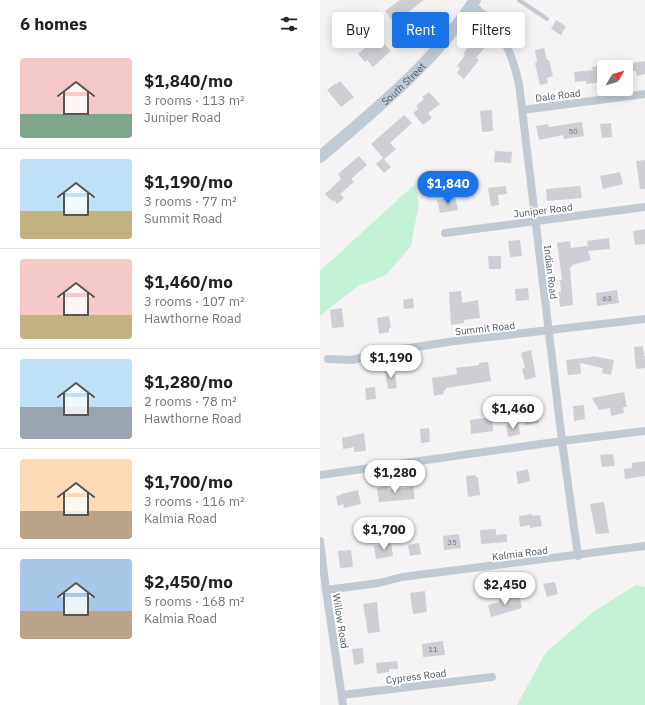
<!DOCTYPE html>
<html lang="en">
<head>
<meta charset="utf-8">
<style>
  body { margin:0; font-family:"IBM Plex Sans",sans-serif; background:#f6f6f6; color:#202124; height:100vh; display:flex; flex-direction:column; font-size:15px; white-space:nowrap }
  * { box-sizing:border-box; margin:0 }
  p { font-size:13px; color:#757577 }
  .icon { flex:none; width:22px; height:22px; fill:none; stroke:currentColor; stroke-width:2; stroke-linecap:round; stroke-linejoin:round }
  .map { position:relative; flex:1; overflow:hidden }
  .side { display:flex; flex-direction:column; background:#fff; width:320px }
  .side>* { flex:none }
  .guide { position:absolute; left:12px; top:12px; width:253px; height:36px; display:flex; gap:8px }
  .needle { width:26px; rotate:52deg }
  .tools { position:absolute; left:277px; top:60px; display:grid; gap:8px }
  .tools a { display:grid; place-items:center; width:36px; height:36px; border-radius:4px; background:#fff; box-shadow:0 2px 10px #0003; font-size:20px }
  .price { position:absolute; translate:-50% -34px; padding:0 9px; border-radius:14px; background:#fff; color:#222; font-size:13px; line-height:26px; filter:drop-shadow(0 1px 2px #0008) }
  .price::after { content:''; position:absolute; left:50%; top:24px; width:12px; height:9px; margin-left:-6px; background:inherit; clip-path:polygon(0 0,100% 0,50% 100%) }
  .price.active { background:#1a73e8; color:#fff }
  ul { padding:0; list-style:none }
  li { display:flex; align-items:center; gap:12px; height:100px; padding:0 20px }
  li+li { border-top:1px solid #e0e0e0 }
  li span { display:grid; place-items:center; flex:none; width:112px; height:80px; border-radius:4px; color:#555 }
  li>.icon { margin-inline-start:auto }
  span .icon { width:48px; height:48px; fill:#fffc; stroke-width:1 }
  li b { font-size:17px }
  h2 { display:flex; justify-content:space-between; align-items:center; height:48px; padding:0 20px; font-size:17px }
  .pill { padding:0 14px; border-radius:4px; background:#fff; box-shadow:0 2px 10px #0003; font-size:14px; line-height:36px }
  .pill.active { background:#1a73e8; color:#fff }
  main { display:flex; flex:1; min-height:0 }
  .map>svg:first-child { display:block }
</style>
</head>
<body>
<main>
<section class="side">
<h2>6 homes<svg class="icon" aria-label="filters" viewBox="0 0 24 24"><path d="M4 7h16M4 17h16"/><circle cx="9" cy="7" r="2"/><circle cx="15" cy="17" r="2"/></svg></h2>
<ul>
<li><span style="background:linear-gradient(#f6c9c9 70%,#7fa58c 0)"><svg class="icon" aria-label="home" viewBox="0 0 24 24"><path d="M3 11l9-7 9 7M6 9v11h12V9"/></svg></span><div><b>$1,840/mo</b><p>3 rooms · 113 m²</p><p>Juniper Road</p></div></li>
<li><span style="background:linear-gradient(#bfe0f5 65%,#c2b280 0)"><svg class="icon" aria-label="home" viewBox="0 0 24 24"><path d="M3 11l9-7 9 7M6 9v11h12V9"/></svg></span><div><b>$1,190/mo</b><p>3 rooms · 77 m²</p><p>Summit Road</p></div></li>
<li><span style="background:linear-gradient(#f6c9c9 70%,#c2b280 0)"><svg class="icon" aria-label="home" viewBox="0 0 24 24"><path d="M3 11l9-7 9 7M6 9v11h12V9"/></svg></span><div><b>$1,460/mo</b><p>3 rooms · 107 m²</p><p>Hawthorne Road</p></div></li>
<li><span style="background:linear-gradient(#bfe0f5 60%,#9aa5b1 0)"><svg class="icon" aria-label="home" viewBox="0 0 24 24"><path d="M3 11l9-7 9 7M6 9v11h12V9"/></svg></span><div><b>$1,280/mo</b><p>2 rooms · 78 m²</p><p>Hawthorne Road</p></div></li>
<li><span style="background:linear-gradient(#ffd9b3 65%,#b9a48a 0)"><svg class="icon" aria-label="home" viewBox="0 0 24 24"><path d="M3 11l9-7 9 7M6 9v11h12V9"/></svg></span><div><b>$1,700/mo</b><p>3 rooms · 116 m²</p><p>Kalmia Road</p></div></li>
<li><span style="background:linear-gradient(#a9c7e8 65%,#b9a48a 0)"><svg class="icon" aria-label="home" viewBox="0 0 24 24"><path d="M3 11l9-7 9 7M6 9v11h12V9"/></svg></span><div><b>$2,450/mo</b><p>5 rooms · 168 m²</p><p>Kalmia Road</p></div></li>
</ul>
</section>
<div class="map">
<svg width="325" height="705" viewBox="0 0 325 705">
  <rect width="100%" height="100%" fill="#f5f3f3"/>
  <path fill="#c3f1d5" d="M95,184L99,203L91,246L66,275L38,286L0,316V270L13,259Z
    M316,585L325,587V705H197L226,652L273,612Z"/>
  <path fill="#cdcfd5" d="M80,0H104L84,15L85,17L75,24L65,11Z
    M236,20L246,26L241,35L231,29Z
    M58,37L71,51L53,67L47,60L45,62L38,54Z
    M155,39L165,47L156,58L159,60L144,79L137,73L140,68L137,66L145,55L143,54Z
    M224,48L227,60H229L233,76L227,78L228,83L220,85L215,63L217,62L215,50Z
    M325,61V74L317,76L316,71H312L311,63Z
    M284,65V82L266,84V81L255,82L254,72L273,70L272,67Z
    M20,81L34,97L21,107L7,90L16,83L17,84Z
    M109,92L120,104L108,113L112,118L103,125L93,113L98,109L96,106L104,99L102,97Z
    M172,110L173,131L162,132L160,111Z
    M84,115L92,123L70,143L76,149L64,159L71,167L64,173L56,164L63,158L51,144Z
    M262,122L264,136L244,139L243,135L219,140L216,126L228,124L229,127Z
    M291,123L292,137L282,138L280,124Z
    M175,151L192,152L191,163L174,162Z
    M39,156L47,165L31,179L34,182L20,194L24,198L17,204L14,200L12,201L5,194L21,179L18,174Z
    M325,160V189H320L316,161Z
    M300,172L303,184L283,189L280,176Z
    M186,186L187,194L178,195L179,205L171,206L168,188Z
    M260,186L262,198L227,201L226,189Z
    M135,196L138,210L120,213L117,200Z
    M325,229V244L315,245L313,231Z
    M289,238L290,249L268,251L271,260L252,265V267H250L253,305L240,307L238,292H241L240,280H242L237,243L250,241L251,248L267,246L268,248L267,241Z
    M200,240L202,256L190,257L188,241Z
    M168,256H181V269H169Z
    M208,288L209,300L196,301L195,289Z
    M297,290L299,303L277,306L276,293Z
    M141,291L142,303L158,300L160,318L144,320V323L131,325L129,292Z
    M93,298L94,308L84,309L83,300Z
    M22,308L24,327L12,328L10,310Z
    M69,316L71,328H69V332L59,334L57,318Z
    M323,346L324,356H325V368L316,369L314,347Z
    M211,350L216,377L205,380L202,369L205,368L201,353Z
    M272,356L294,360L291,375L282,373L283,368L260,363L261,374L248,375L246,360L272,357Z
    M168,362L171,381L126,388V390L123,391L124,394L114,396L112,378L137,374L136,368L159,365V363Z
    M74,369L77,388L68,389L65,371Z
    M55,387L56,399L46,400L45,388Z
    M304,392L307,407H303L304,413L291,416L290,408L279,410L272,398Z
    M216,402L219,423L205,425L203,403Z
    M264,405L265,419L254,421L253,406Z
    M172,417L173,431L151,434L150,420Z
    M198,422L200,434L188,437L186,425Z
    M109,428L110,442L101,443L100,429Z
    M44,433L46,451L34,452V447L23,449L22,438Z
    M293,454L295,466L282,467L280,455Z
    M325,461V476L305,479L304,469L312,468V463Z
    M208,469L210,481L198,484L196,472Z
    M156,475V478L158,477L160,495L148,497L146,476Z
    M67,486L68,490L93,487L95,499L59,502L57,488Z
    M38,490L41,504L24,508L23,504L18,506L16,496L21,495V494Z
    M284,502L289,533L276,534L270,504Z
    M212,514V516L220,515L222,526L210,528V525L200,527L199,516Z
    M176,529V535L187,534V542L161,544L160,530Z
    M139,534L141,548L124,550L123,536Z
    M71,543L73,556L56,559L54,546Z
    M99,543L101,554L90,556L88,545Z
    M31,550L33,567L20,568L18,551Z
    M235,582L238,594L227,597L223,584Z
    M105,591L107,612L93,614L90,593Z
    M199,595L202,608L171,617L168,605L179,602V600Z
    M57,602L60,632L48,633L43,604Z
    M123,641L125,655L103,657L102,644Z
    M43,648L44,663L34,665L32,649Z
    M77,661L78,669H69V672L57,674L56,663Z"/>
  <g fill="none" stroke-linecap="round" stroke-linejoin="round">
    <path stroke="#c1cad2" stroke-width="4" d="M199,0L227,19"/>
    <path stroke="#c1cad2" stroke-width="8" d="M152,5C181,28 191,49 199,84L242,441L258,556
      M202,110L325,94
      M125,233L325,207
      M8,359L32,360L64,352L135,341L325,319
      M0,475L242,441L325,431
      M0,541L6,590L23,705
      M6,590L59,583L82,577L325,546
      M22,695L172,677"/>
    <path stroke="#c1cbd6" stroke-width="12" id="s1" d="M0,157C56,109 114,63 155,0"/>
  </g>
  <g text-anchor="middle" stroke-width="4" stroke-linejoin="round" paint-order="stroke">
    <g font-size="8" fill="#6b747e">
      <text x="253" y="134">50</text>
      <text x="287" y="301">63</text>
      <text x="132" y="545">35</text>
      <text x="113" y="652">11</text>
    </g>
    <g font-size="10" fill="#4a5661" stroke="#fff">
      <text dy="4" stroke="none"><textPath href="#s1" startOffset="111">South Street</textPath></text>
      <text transform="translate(238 95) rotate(-7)" y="4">Dale Road</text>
      <text transform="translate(223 210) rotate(-7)" y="4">Juniper Road</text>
      <text transform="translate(231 272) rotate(83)" y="4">Indian Road</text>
      <text transform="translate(165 328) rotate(-6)" y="4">Summit Road</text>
      <text transform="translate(200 553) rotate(-7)" y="4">Kalmia Road</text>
      <text transform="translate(21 621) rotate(81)" y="4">Willow Road</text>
      <text transform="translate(96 676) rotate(-7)" y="4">Cypress Road</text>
    </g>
  </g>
</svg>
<div class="tools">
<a><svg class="needle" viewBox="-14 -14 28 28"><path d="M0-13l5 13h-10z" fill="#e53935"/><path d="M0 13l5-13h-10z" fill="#757577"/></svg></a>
</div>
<b class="price active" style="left:128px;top:205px">$1,840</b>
<b class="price" style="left:71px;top:379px">$1,190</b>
<b class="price" style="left:193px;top:430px">$1,460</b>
<b class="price" style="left:75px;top:494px">$1,280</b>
<b class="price" style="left:64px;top:551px">$1,700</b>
<b class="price" style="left:185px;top:606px">$2,450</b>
<div class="guide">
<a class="pill">Buy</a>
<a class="pill active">Rent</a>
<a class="pill">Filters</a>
</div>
</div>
</main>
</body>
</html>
